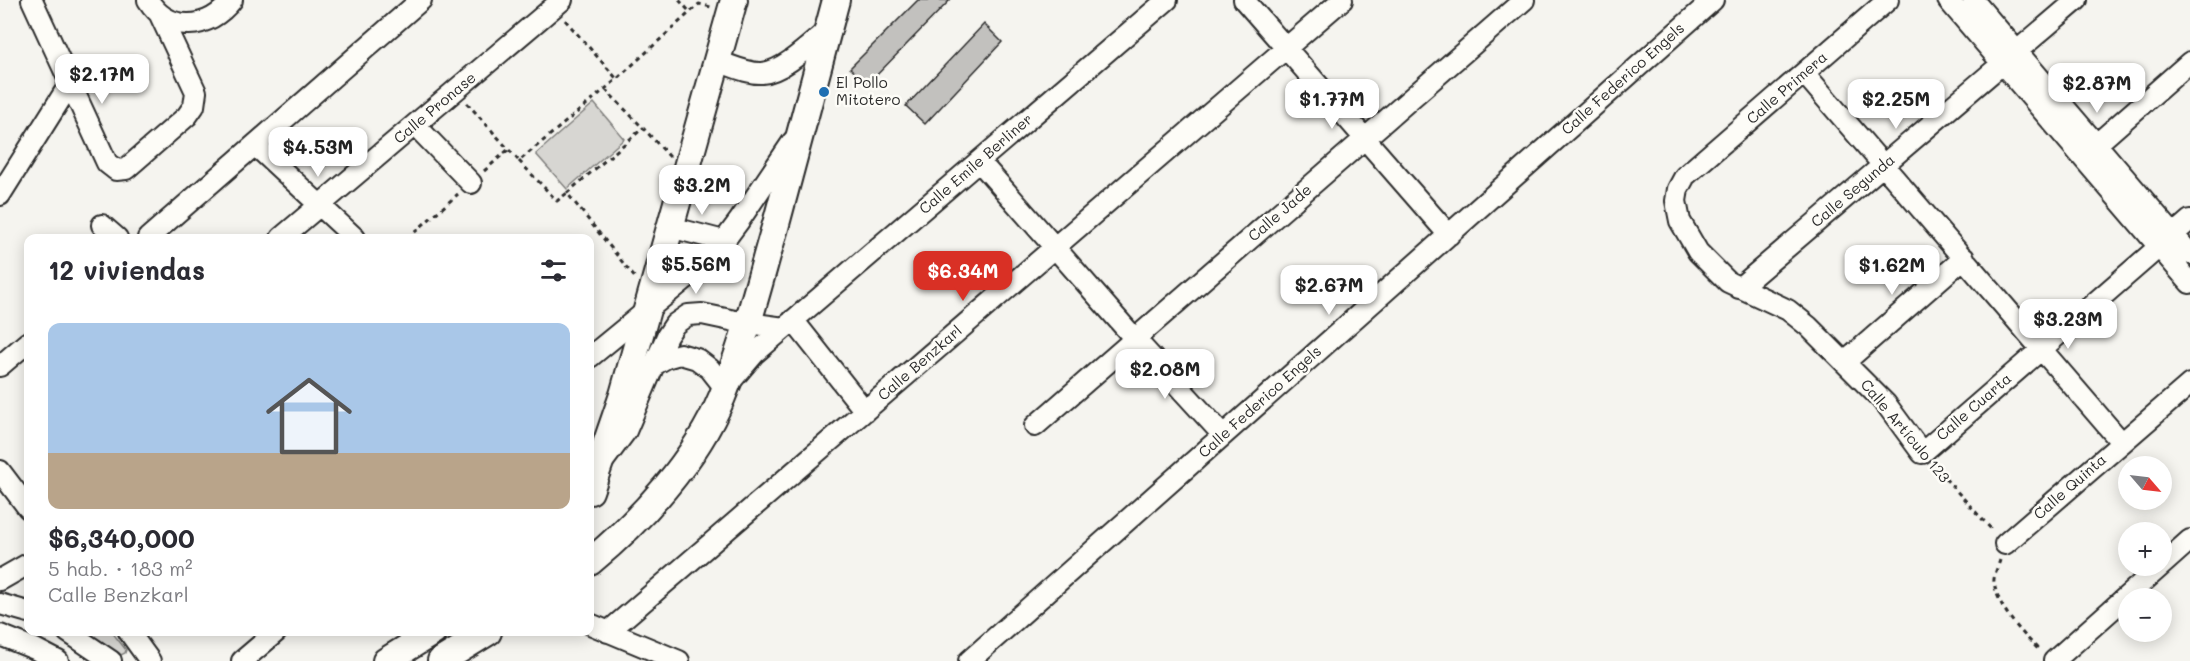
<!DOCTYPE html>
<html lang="es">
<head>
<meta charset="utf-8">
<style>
  body { margin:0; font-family:Mali,sans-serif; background:#f7f7f7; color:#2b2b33; height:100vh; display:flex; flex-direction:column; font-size:22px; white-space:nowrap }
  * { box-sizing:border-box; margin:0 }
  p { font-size:20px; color:#7c7c81 }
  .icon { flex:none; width:33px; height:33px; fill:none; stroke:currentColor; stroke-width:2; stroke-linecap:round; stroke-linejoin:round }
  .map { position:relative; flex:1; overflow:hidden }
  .side { position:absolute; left:24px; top:234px; width:570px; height:402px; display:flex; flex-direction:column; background:#fff; border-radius:12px; box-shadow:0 3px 15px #0003 }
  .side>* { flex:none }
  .needle { width:39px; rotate:118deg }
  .tools { position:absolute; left:2118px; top:456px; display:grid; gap:12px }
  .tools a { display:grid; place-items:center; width:54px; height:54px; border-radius:50%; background:#fff; box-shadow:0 3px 15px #0003; font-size:30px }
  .price { position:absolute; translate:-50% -51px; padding:0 14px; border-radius:12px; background:#fff; color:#222; font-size:20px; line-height:39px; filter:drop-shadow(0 2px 3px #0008) }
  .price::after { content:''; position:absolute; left:50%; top:36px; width:18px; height:14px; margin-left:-9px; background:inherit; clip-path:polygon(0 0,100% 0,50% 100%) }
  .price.active { background:#d93025; color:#fff }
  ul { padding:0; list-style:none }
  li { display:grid; align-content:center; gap:12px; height:318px; padding:0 24px }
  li+li { border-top:2px solid #e1e1e2 }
  li span { display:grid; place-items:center; height:186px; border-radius:12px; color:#555 }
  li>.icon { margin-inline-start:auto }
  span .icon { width:108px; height:108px; fill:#fffc; stroke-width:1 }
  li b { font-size:26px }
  h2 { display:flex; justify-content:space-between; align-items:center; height:72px; padding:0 24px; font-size:26px }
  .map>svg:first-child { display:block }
</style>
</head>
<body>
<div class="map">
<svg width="2190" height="661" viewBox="0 0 2190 661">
  <rect width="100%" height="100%" fill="#f5f4ef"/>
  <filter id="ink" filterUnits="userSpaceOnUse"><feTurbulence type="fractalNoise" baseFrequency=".0167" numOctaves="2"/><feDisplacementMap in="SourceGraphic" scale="12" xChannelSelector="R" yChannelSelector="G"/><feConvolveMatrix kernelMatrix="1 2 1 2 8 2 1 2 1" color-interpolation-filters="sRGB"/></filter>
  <g filter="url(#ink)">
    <path fill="#d7d6d2" stroke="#81807e" stroke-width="1.5" d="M594,103L624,139L567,189L536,154Z
      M84,632H112L126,650L125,653L121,655Z"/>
    <path fill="#c2c1be" stroke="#2b2b2b" stroke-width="1.5" d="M918,0H950L868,84L850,68Z
      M984,24L1002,42L925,124L906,106Z"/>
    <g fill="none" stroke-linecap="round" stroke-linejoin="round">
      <defs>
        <path id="minor" d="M32,0L107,163L116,170L126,169L187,116L194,106L196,92L160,15
          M148,0C169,34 209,30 232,0
          M1244,0L1449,235
          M1888,0L1685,176L1678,189L1676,201L1680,221L1698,252L1728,282L1788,310L1808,326L1886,404L1922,453L2190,220
          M1948,0L2190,283
          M1973,0L2190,254
          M717,61C730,65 748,74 762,73C783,72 812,43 828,30L831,26
          M1804,73L2122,443
          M415,125L471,183
          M2098,143L2190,62
          M255,145L355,238
          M979,161L1135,339L1223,435
          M0,195L71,82
          M102,225L117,238
          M670,227L724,241
          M148,238L421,0
          M281,238L562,0
          M1739,288L2077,0
          M793,320L865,411
          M590,357L712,257L739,221L793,141
          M1845,362L1964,258
          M654,365L667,336L675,324L688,315L702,314L735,321L784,328
          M0,366L28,342
          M1035,426L1524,0
          M605,459L626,431L654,365L666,358L680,354L697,359L710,369L725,388L754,354L1167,0
          M0,471L28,508
          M2005,544L2190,384
          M0,580L28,564
          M0,604L28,612
          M590,624L679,661
          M68,632L111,661
          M129,632L150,661
          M608,632L1342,0
          M0,635L35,649L58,661
          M242,661L276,632
          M969,661L1713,0
          M2054,661L2190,540"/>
        <path id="major" d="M590,491L623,395L734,0
          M590,562C641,520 696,460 722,397C745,341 759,282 776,224C796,149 816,75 836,0
          M386,661L433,632
          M441,661L488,632"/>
      </defs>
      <use href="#minor" stroke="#2b2b2b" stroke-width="24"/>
      <use href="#major" stroke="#2b2b2b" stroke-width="30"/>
      <path stroke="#2b2b2b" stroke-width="3" stroke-dasharray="4.5 4.5" stroke-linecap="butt" d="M679,0L690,12
        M565,20L617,79
        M605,89L643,128
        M467,103L519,161L617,79L699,4L711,7
        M519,161L557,201L567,193L636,279
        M484,171L509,149
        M567,193L643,128L670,157
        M408,238L458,194
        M1933,465L1993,531
        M2000,560C1998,567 1993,576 1994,583C1999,610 2022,633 2040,651"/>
      <use href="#minor" stroke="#fdfcf7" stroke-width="20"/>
      <use href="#major" stroke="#fdfcf7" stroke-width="26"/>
    </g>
  </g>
  <circle fill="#1f6fb2" stroke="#fdfcf7" stroke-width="2" cx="824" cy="92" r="6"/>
  <g text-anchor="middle" stroke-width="5" stroke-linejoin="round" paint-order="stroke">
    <g font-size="15" fill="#2b2b2b" stroke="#fdfcf7">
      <text transform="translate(1623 79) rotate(-42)" y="5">Calle Federico Engels</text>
      <text transform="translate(1787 88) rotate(-41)" y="5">Calle Primera</text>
      <text transform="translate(435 108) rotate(-40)" y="5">Calle Pronase</text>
      <text transform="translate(976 164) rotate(-41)" y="5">Calle Emile Berliner</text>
      <text transform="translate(1853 191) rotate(-40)" y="5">Calle Segunda</text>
      <text transform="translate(1280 213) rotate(-41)" y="5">Calle Jade</text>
      <text transform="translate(920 363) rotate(-41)" y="5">Calle Benzkarl</text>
      <text transform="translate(1260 402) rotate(-42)" y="5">Calle Federico Engels</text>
      <text transform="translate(1974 407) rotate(-41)" y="5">Calle Cuarta</text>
      <text transform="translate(1905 431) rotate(50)" y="5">Calle Artículo 123</text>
      <text transform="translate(2070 487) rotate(-41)" y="5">Calle Quinta</text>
    </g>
    <g font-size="15" fill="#2b2b2b" stroke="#fdfcf7" text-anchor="start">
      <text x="836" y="88">El Pollo<tspan x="836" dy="17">Mitotero</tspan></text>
    </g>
  </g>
</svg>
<div class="tools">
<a><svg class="needle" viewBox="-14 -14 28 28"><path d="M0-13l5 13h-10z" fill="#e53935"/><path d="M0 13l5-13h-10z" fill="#7c7c81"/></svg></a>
<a>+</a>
<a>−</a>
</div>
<b class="price" style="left:102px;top:105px">$2.17M</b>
<b class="price" style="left:2097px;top:114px">$2.87M</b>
<b class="price" style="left:1332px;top:130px">$1.77M</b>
<b class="price" style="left:1896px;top:130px">$2.25M</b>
<b class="price" style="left:318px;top:178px">$4.53M</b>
<b class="price" style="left:702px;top:216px">$3.2M</b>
<b class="price" style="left:696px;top:295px">$5.56M</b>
<b class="price" style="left:1892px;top:296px">$1.62M</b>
<b class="price active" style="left:963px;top:302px">$6.34M</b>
<b class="price" style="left:1329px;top:316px">$2.67M</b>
<b class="price" style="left:2068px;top:350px">$3.23M</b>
<b class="price" style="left:1165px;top:400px">$2.08M</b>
<section class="side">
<h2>12 viviendas<svg class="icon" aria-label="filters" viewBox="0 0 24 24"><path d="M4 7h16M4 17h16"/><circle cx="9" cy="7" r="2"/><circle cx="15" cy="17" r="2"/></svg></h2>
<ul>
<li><span style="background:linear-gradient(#a9c7e8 70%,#b9a48a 0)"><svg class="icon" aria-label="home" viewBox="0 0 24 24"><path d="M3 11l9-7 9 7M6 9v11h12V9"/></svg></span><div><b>$6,340,000</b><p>5 hab. · 183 m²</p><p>Calle Benzkarl</p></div></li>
</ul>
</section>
</div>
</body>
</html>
